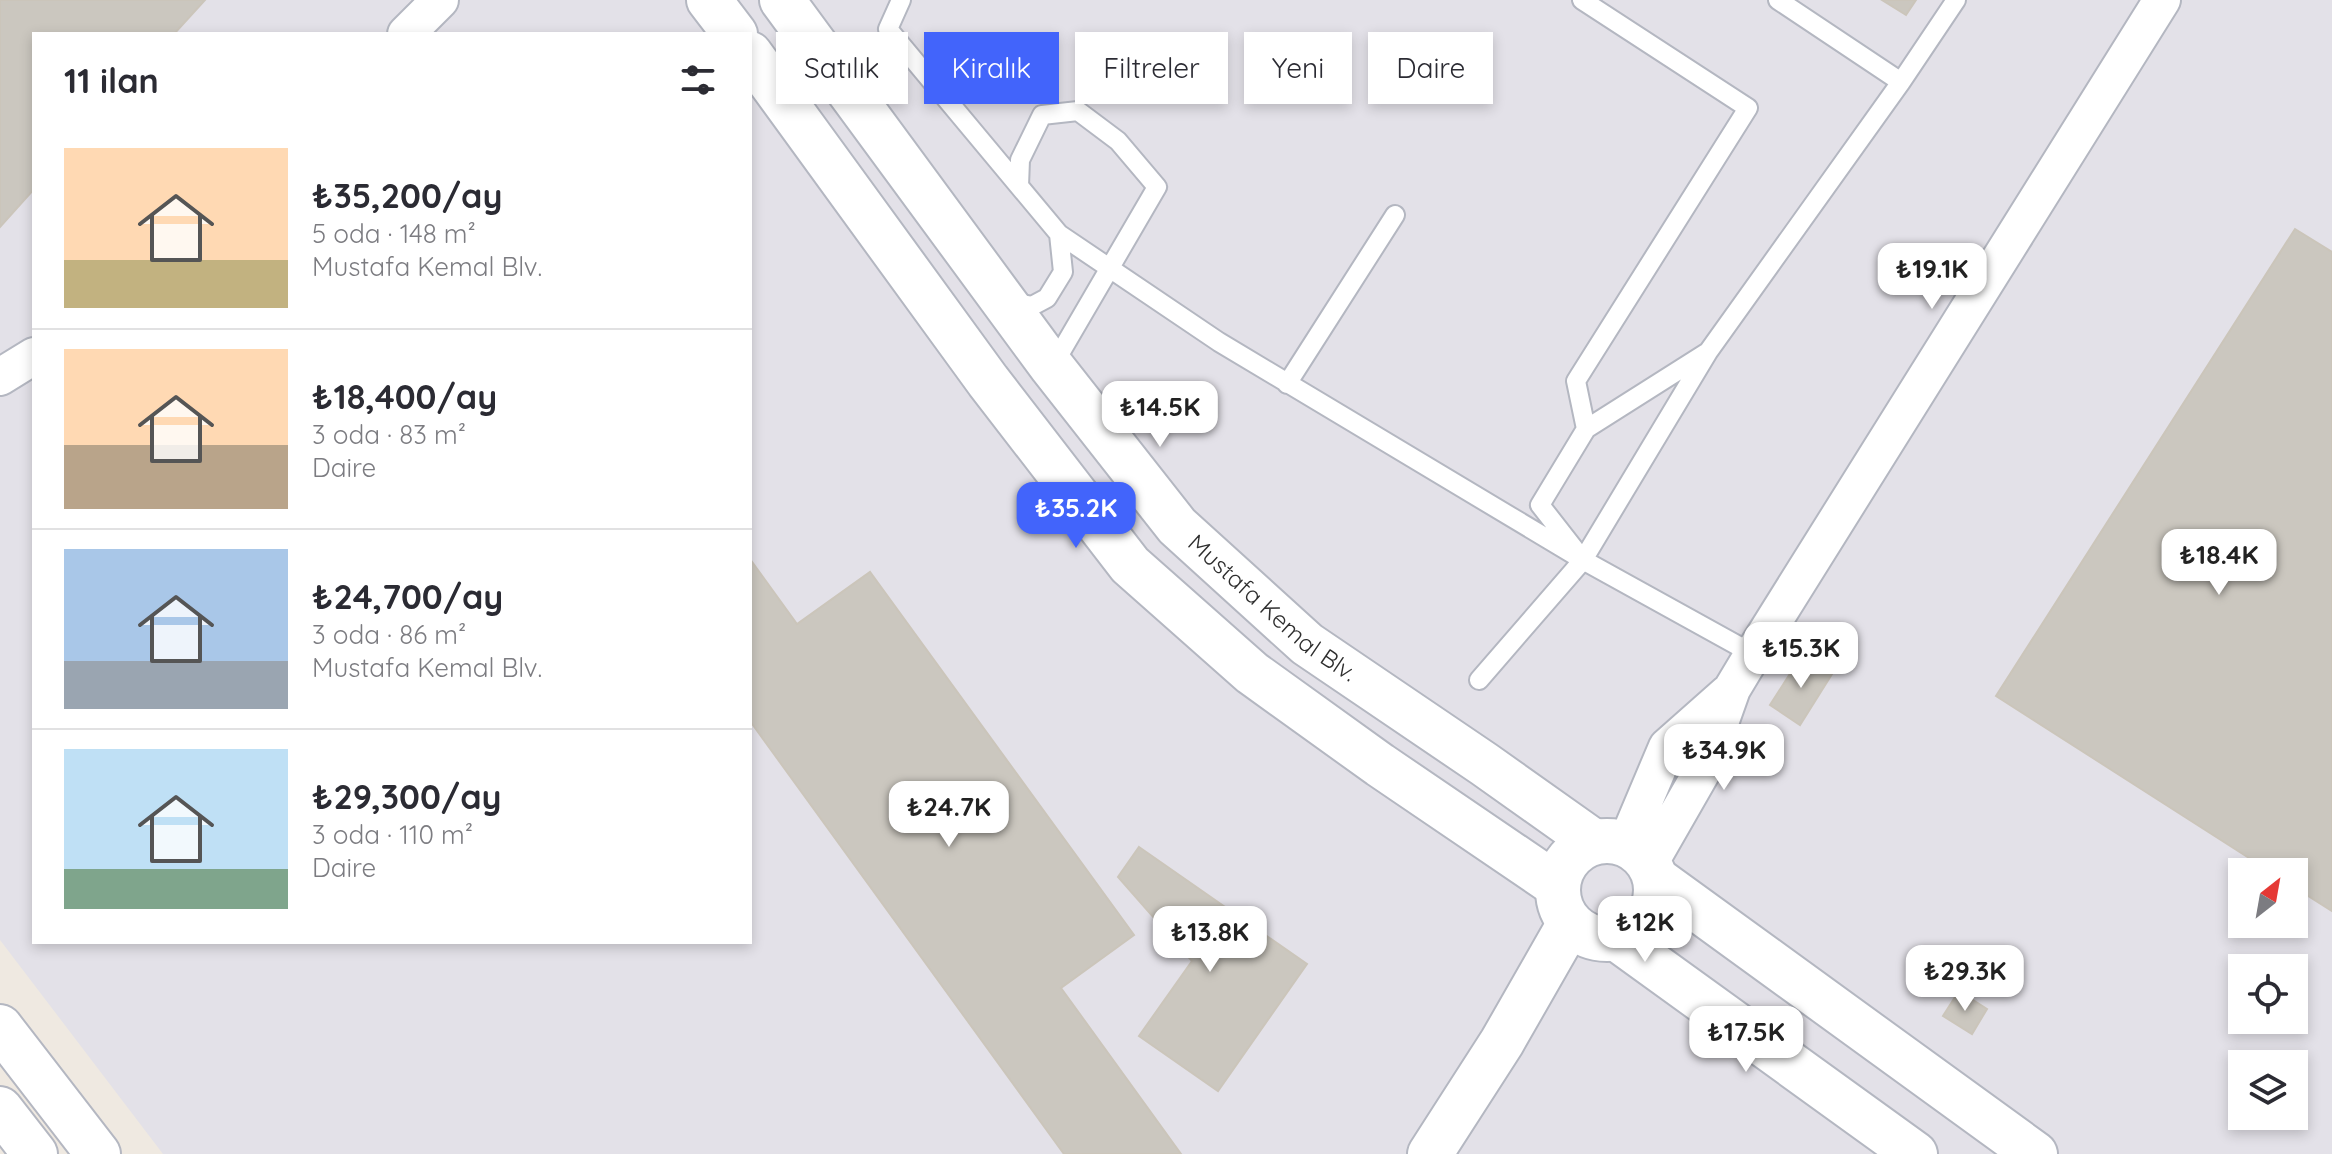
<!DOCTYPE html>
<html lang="tr">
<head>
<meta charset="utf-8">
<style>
  body { margin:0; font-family:Quicksand,sans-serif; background:#f2f2f3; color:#2b2b33; height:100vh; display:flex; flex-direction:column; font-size:30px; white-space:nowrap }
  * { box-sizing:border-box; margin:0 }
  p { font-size:26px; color:#7c7c81 }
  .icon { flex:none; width:44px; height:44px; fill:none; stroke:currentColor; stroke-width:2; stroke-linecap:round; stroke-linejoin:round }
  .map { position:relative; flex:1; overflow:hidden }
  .sheet { position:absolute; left:32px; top:32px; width:720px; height:912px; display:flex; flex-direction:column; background:#fff; border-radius:0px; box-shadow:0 4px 12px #0003 }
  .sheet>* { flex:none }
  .hud { position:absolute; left:776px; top:32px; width:760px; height:72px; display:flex; gap:16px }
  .needle { width:52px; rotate:31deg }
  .tools { position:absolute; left:2228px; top:858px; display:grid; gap:16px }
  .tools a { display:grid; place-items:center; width:80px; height:80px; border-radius:0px; background:#fff; box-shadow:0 4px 12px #0003; font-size:40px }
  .price { position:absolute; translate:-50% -68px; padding:0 18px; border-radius:16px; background:#fff; color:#222; font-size:26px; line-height:52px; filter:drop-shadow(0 2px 4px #0008) }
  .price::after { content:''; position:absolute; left:50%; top:48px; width:24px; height:18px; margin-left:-12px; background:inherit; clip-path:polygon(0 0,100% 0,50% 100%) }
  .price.current { background:#4264fb; color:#fff }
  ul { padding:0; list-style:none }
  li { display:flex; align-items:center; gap:24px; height:200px; padding:0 32px }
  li+li { border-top:2px solid #e1e1e2 }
  li span { display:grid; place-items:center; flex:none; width:224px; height:160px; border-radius:0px; color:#555 }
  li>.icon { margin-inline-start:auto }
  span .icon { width:96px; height:96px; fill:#fffc; stroke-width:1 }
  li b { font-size:34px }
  h2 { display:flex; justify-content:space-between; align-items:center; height:96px; padding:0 32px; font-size:34px }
  .tag { padding:0 28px; border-radius:0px; background:#fff; box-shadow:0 4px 12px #0003; font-size:28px; line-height:72px }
  .tag.current { background:#4264fb; color:#fff }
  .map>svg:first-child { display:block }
</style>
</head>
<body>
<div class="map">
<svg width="2332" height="1154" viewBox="0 0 2332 1154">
  <rect width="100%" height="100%" fill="#efe9e1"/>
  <path fill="#e3e1e8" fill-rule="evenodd" d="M0,0H2332V1154H163L0,940ZM34,34H750V942H34ZM2242,872H2294V924H2242ZM2242,968H2294V1020H2242ZM2242,1064H2294V1116H2242Z"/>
  <path fill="#cbc7bf" stroke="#cbc5ba" stroke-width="2" d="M0,0H205L174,34H34V189L0,227Z
    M1882,0H1916L1906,15Z
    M2295,229L2332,252V911L2294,887V872H2271L1996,696Z
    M750,559L797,624L870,572L1134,935L1061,988L1181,1154H1064L750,721Z
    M1802,655L1832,674L1800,725L1770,705Z
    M1139,847L1307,964L1218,1091L1139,1036L1192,961L1118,877Z
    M1959,991L1987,1009L1972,1034L1943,1016Z"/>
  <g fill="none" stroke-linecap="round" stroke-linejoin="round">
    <defs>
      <path id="service" d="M901,0L888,29L1059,234L1219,342L1583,560L1708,352L1901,82L1956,0
        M1582,0L1748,108L1576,381L1586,429L1540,505L1583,560L1753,654
        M1778,0L1901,82
        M1019,186L1020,160L1042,115L1078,111L1118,141L1157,187L1052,367
        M1012,302L1032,306L1047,298L1063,272L1059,234
        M1287,384L1395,215
        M1586,429L1706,353
        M1479,680L1583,560"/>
      <path id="minor" d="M406,34L440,0
        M0,377L34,356
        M1626,844L1667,747L1728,693
        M1649,864L1704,768L1732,689L1753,654L2162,0"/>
      <g id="tertiary">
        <path d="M709,0L735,34"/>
        <path id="s1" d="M782,0L1052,367L1177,526L1307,644L1484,764L1594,842"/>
        <path d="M750,54L988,381L1130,565L1252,673L1380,765L1558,886"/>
        <circle cx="1607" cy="890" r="49"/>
        <path d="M1656,879L2035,1154"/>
        <path d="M1616,938L1915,1154"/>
        <path d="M0,1027L98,1154"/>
        <path d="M0,1109L35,1154"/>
        <path d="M1430,1154L1502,1042L1570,923"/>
      </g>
    </defs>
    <use href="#service" stroke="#b4b7c1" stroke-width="22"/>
    <use href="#minor" stroke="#b4b7c1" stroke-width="40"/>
    <use href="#tertiary" stroke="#b4b7c1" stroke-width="48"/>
    <use href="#service" stroke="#fff" stroke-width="18"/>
    <use href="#minor" stroke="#fff" stroke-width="36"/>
    <use href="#tertiary" stroke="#fff" stroke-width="44"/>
  </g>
  <g text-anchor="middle" stroke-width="7" stroke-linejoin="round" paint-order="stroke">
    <g font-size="24" fill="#2e2e2e" stroke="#fff">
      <text dy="8" stroke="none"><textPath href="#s1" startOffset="784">Mustafa Kemal Blv.</textPath></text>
    </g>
  </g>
</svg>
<div class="tools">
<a><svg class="needle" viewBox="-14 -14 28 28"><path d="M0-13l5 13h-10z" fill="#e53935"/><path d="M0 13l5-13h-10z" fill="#7c7c81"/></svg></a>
<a><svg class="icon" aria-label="locate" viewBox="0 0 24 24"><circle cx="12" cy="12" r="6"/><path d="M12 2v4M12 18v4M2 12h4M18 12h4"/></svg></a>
<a><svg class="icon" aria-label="layers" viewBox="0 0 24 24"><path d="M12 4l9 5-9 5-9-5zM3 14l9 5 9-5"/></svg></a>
</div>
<b class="price" style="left:1932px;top:311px">₺19.1K</b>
<b class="price" style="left:1160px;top:449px">₺14.5K</b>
<b class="price current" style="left:1076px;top:550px">₺35.2K</b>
<b class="price" style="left:2219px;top:597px">₺18.4K</b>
<b class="price" style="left:1801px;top:690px">₺15.3K</b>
<b class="price" style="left:1724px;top:792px">₺34.9K</b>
<b class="price" style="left:949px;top:849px">₺24.7K</b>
<b class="price" style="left:1645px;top:964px">₺12K</b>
<b class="price" style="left:1210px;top:974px">₺13.8K</b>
<b class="price" style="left:1965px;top:1013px">₺29.3K</b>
<b class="price" style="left:1746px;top:1074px">₺17.5K</b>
<div class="hud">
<a class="tag">Satılık</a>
<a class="tag current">Kiralık</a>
<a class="tag">Filtreler</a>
<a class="tag">Yeni</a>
<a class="tag">Daire</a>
</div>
<section class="sheet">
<h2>11 ilan<svg class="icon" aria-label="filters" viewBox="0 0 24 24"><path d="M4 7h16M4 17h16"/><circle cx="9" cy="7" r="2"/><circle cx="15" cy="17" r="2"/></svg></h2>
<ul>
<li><span style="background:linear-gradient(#ffd9b3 70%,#c2b280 0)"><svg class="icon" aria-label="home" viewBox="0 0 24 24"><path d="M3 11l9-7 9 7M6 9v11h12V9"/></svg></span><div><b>₺35,200/ay</b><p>5 oda · 148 m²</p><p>Mustafa Kemal Blv.</p></div></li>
<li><span style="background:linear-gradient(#ffd9b3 60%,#b9a48a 0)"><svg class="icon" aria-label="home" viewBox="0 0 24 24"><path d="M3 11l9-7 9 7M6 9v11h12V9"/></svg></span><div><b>₺18,400/ay</b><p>3 oda · 83 m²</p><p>Daire</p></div></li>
<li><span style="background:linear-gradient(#a9c7e8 70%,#9aa5b1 0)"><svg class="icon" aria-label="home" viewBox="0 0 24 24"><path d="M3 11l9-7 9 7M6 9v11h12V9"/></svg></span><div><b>₺24,700/ay</b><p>3 oda · 86 m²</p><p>Mustafa Kemal Blv.</p></div></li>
<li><span style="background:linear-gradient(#bfe0f5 75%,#7fa58c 0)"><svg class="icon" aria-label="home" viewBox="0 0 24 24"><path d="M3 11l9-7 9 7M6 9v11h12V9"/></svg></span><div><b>₺29,300/ay</b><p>3 oda · 110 m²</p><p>Daire</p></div></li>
</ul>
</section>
</div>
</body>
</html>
